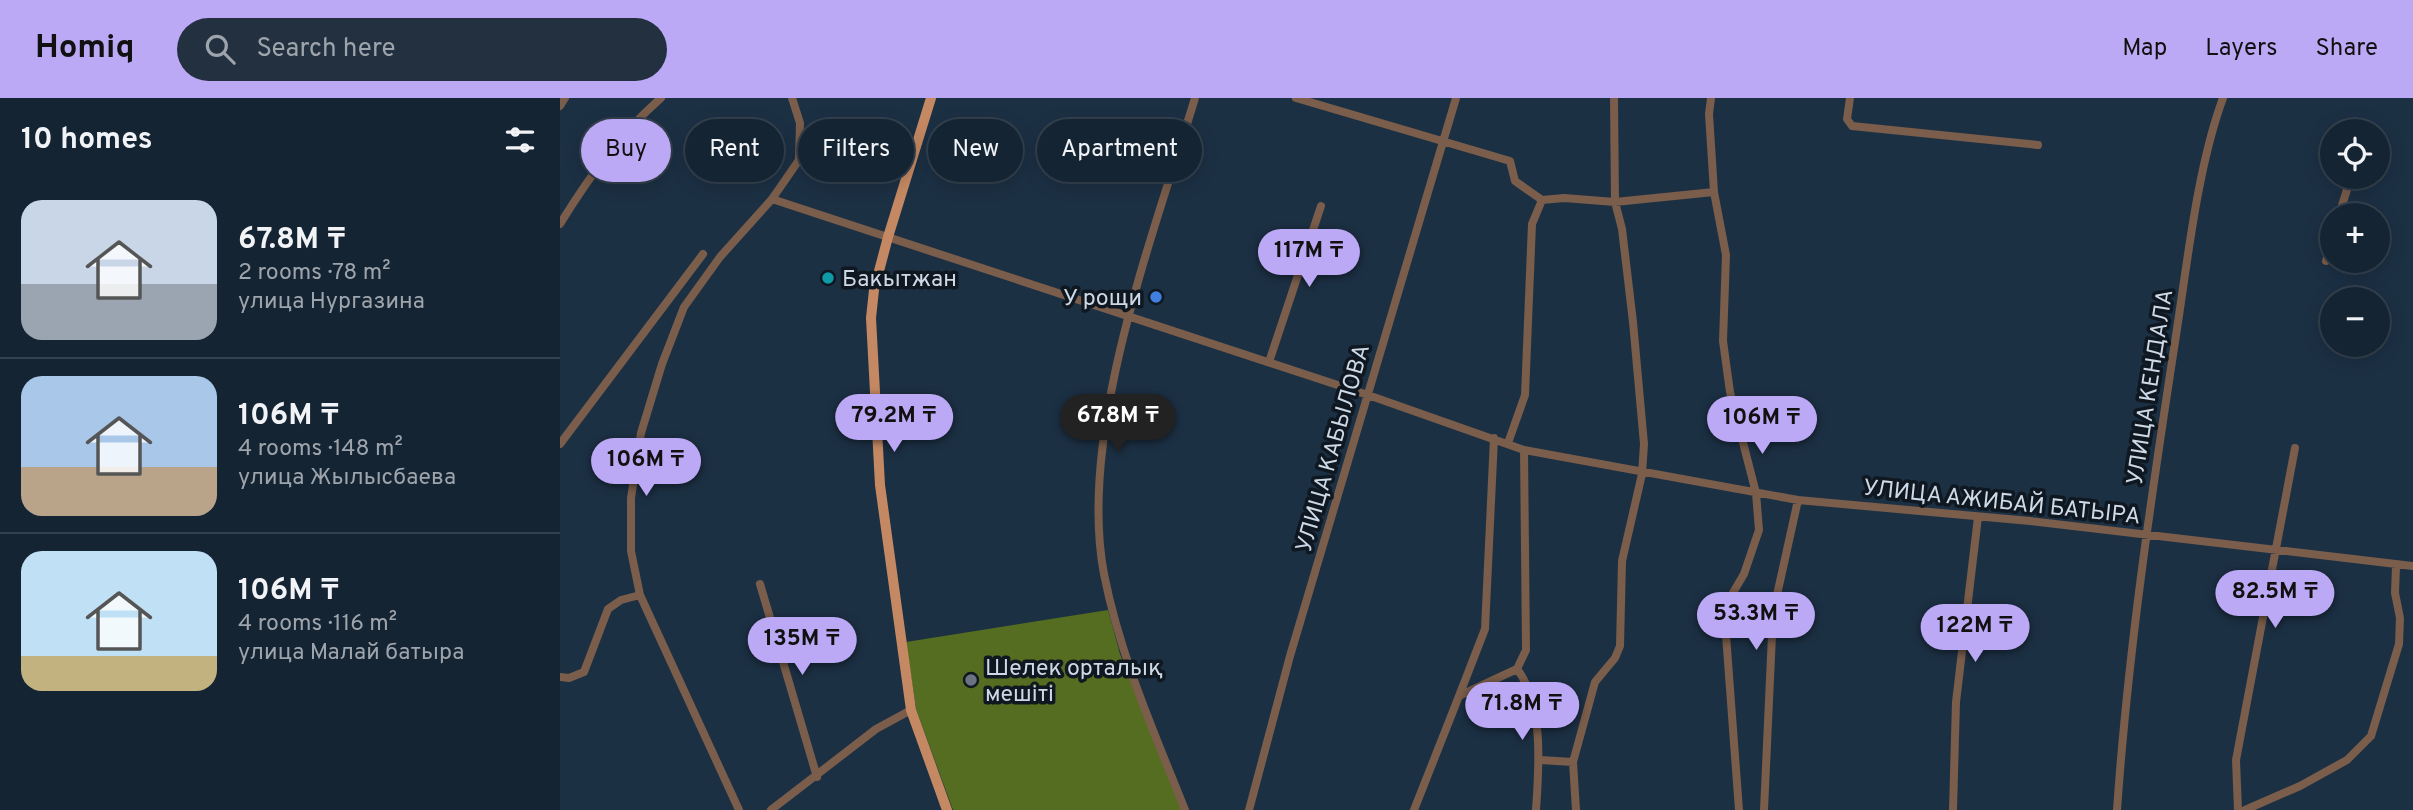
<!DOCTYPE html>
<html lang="en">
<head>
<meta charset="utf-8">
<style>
  body { margin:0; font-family:Overpass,sans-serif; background:#22303f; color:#f1f3f6; height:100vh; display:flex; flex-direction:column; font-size:26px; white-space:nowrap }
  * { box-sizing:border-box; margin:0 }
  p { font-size:23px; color:#9da4ac }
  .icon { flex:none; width:38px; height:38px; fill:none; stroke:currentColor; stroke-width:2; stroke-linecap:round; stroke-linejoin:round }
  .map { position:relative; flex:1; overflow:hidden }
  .details { display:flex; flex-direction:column; background:#152433; width:560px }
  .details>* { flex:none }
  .banner { position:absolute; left:21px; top:21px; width:665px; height:63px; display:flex; gap:14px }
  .controls { position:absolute; left:1760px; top:21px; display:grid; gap:14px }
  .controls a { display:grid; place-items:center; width:70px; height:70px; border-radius:50%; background:#152433; box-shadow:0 4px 18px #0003,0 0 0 2px #34414e; font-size:35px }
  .price { position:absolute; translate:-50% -60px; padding:0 16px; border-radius:24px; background:#bca9f5; color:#111; font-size:23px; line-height:46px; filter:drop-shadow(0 2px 4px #0008) }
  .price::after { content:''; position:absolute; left:50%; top:42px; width:21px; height:16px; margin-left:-10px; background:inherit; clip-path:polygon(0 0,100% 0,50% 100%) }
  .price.current { background:#222; color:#fff }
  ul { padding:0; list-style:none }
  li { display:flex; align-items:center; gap:21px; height:175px; padding:0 21px }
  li+li { border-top:2px solid #34414e }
  li span { display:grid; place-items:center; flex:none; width:196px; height:140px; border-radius:21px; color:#555 }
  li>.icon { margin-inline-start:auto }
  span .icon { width:84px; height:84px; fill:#fffc; stroke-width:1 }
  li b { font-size:30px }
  h2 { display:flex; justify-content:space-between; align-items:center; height:84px; padding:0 21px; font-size:30px }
  .chip { padding:0 24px; border-radius:32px; background:#152433; box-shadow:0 4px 18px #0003,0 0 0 2px #34414e; font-size:24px; line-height:63px }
  .chip.current { background:#bca9f5; color:#111 }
  header { display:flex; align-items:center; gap:42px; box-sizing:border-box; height:98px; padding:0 35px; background:#bca9f5; color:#111 }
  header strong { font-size:33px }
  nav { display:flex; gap:38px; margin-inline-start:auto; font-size:24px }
  .search { width:490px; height:63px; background:#22303f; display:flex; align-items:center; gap:18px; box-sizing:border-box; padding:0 24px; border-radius:38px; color:#9da4ac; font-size:26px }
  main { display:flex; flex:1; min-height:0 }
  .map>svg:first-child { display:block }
</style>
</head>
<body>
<header>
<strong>Homiq</strong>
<div class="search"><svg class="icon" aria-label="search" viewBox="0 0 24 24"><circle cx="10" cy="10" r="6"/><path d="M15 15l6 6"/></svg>Search here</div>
<nav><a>Map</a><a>Layers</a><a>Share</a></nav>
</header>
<main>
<section class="details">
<h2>10 homes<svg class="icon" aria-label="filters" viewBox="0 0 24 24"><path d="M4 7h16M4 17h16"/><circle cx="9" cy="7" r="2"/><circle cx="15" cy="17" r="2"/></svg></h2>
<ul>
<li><span style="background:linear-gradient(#c9d6e8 60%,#9aa5b1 0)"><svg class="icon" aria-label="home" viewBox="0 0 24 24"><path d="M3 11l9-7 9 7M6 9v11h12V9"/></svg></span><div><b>67.8M ₸</b><p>2 rooms · 78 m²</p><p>улица Нургазина</p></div></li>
<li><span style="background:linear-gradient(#a9c7e8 65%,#b9a48a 0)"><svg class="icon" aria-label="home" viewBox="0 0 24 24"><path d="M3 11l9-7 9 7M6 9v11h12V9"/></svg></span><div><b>106M ₸</b><p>4 rooms · 148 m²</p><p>улица Жылысбаева</p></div></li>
<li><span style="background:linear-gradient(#bfe0f5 75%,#c2b280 0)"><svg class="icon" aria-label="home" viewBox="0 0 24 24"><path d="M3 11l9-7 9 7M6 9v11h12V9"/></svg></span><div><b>106M ₸</b><p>4 rooms · 116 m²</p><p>улица Малай батыра</p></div></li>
</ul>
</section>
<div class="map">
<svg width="1853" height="712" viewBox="0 0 1853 712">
  <rect width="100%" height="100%" fill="#1c3044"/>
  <path fill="#556d20" d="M548,512L560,556L622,712H393L356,611L346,544Z"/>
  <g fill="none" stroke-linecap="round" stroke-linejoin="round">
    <path stroke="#7a5d4a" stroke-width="8" d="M736,0L950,63L955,83L982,102L1004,100L1055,104L1154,94
      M1151,0L1149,16L1154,94L1166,157L1163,243L1170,294L1196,395L1199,432L1184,476L1164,510L1179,712
      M1290,0L1287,21L1292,28L1478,47
      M0,8L5,0
      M1805,33L1806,28
      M212,101L808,297L964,352L1238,402L1470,423L1853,468
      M1779,117L1791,79
      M0,126C29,79 60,36 101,0
      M1766,163L1773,139
      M709,264L761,108
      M948,345L965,297L972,126L982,102
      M0,346L143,156
      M200,486L257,679
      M957,571C984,606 979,670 976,712
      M0,579L9,580L24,574L48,511L61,502L80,497
      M899,598L925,531L934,340
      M980,662L1013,664
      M179,712L80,497L71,453V400L81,335L102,266L124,209L160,159L212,101L239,62L240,25L232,0
      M211,712L316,631L351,612
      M625,712C594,634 560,558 544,476C517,336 594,135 635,0
      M689,712L730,558L896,0
      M854,712L899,598L957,571L966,552L964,352
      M1016,712L1013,664L1035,584L1055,560L1060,548L1062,463L1082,376L1084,346L1073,224L1062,131L1055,104L1054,0
      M1204,712L1213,515L1238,402
      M1393,712L1396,604L1418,419
      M1557,712C1568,555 1591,400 1615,244C1627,168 1637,70 1663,0
      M1678,712L1676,662L1735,350
      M1685,712L1740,688L1787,662L1811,638L1839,546L1840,520L1835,495L1836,468"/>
    <path stroke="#c48962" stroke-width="10" d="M371,0L328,139L314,192L311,220L320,387L351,612L387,712"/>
  </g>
  <circle fill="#0f9aa8" stroke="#0f1720" stroke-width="2.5" cx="268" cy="180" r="7"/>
  <circle fill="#3f7fe0" stroke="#0f1720" stroke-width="2.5" cx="596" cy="199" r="7"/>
  <circle fill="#6b7280" stroke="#0f1720" stroke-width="2.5" cx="411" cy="582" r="7"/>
  <g text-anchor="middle" stroke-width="7" stroke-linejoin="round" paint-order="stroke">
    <g font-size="23" fill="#cdd9e6" stroke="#0f1720" text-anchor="start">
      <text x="282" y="188">Бакытжан</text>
      <text x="582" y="207" text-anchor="end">У рощи</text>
      <text x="425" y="577">Шелек орталық<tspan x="425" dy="26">мешіті</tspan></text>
    </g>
    <g font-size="23" fill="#cdd9e6" stroke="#0f1720">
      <text transform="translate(1589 289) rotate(-81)" y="8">УЛИЦА КЕНДАЛА</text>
      <text transform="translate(772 350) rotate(-74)" y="8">УЛИЦА КАБЫЛОВА</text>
      <text transform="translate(1442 403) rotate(6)" y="8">УЛИЦА АЖИБАЙ БАТЫРА</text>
    </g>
  </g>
</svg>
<div class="controls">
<a><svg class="icon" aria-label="locate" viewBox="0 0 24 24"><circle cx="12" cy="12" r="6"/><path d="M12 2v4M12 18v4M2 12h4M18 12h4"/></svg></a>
<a>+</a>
<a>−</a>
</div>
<b class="price" style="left:749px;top:191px">117M ₸</b>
<b class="price" style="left:334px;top:356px">79.2M ₸</b>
<b class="price current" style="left:558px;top:356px">67.8M ₸</b>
<b class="price" style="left:1202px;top:358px">106M ₸</b>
<b class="price" style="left:86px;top:400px">106M ₸</b>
<b class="price" style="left:1715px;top:532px">82.5M ₸</b>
<b class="price" style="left:1196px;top:554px">53.3M ₸</b>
<b class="price" style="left:1415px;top:566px">122M ₸</b>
<b class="price" style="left:242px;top:579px">135M ₸</b>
<b class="price" style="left:962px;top:644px">71.8M ₸</b>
<div class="banner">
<a class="chip current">Buy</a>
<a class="chip">Rent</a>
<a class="chip">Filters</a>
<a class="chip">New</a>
<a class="chip">Apartment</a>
</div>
</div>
</main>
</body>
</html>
